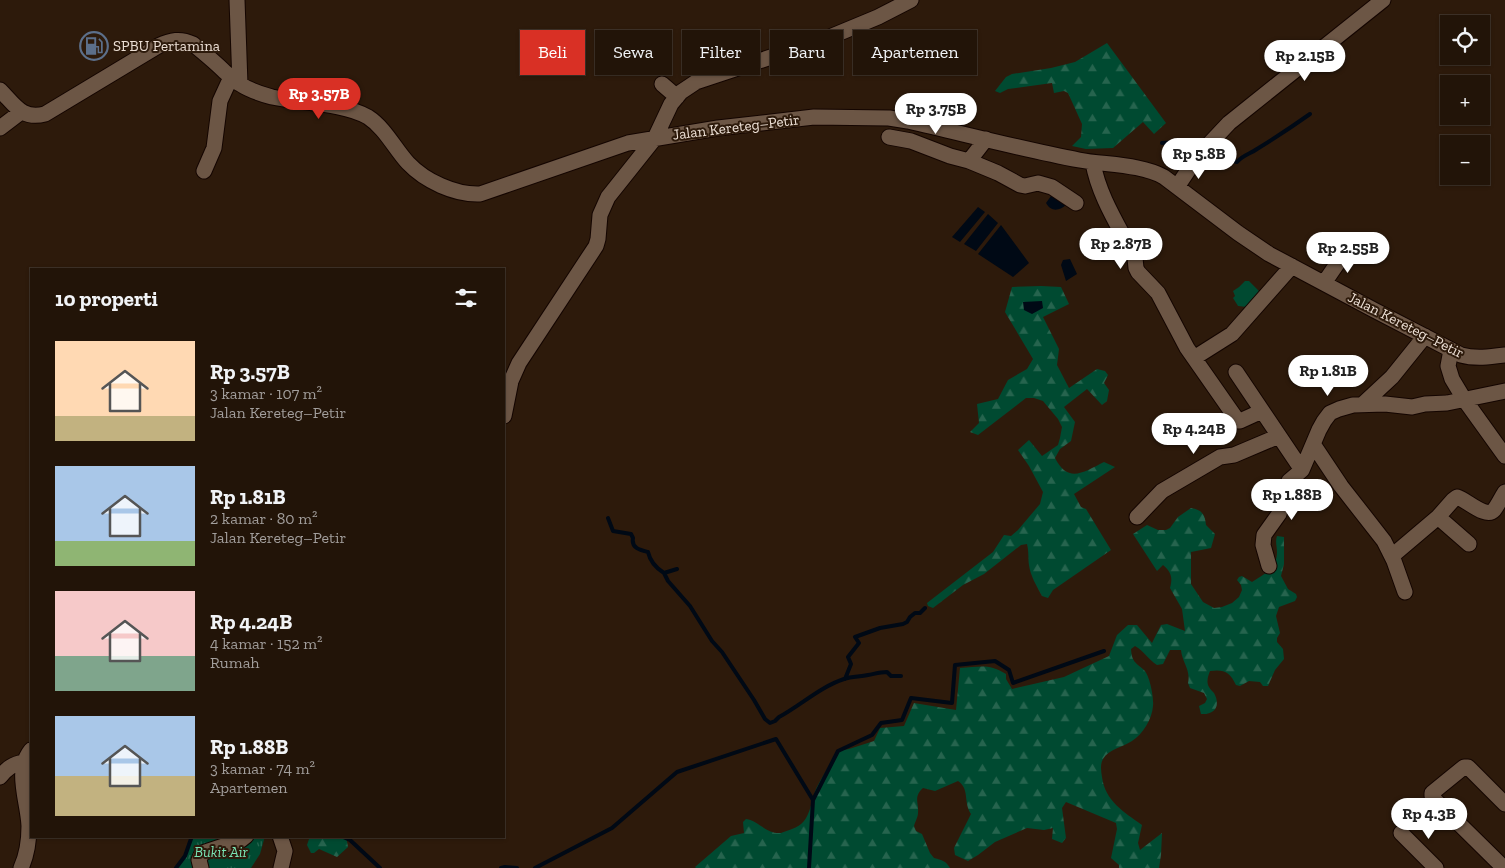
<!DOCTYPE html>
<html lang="id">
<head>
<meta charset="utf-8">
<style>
  body { margin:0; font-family:"Zilla Slab",serif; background:#2e2116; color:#f1f3f6; height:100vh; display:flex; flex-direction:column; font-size:19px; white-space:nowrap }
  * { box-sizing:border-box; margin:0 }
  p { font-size:16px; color:#a29e9c }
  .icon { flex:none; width:28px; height:28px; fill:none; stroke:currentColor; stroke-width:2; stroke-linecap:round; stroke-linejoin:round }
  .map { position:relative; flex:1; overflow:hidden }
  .side { position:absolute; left:30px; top:268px; width:475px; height:570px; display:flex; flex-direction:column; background:#221408; border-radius:0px; box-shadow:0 1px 4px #0004,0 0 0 1px #3f3329 }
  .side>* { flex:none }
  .banner { position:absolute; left:520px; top:30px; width:475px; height:45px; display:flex; gap:10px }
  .fabs { position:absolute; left:1440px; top:15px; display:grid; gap:10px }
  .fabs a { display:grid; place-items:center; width:50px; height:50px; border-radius:0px; background:#221408; box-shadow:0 1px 4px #0004,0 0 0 1px #3f3329; font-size:25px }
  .price { position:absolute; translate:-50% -42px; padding:0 11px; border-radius:18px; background:#fff; color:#222; font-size:16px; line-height:32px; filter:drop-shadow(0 1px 2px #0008) }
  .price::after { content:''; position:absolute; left:50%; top:30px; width:15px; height:11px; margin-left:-8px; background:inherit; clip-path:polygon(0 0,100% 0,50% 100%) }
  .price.on { background:#d93025; color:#fff }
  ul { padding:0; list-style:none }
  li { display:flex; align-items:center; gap:15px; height:125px; padding:0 25px }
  li span { display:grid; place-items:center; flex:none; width:140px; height:100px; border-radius:0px; color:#555 }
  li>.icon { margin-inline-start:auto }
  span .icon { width:60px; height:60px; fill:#fffc; stroke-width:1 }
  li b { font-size:21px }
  h2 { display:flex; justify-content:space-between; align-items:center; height:60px; padding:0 25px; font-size:21px }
  .tag { padding:0 18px; border-radius:0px; background:#221408; box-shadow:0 1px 4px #0004,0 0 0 1px #3f3329; font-size:18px; line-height:45px }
  .tag.on { background:#d93025; color:#fff }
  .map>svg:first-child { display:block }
</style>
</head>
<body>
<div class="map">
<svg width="1505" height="868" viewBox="0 0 1505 868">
  <defs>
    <pattern id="forest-firs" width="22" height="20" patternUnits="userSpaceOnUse" patternTransform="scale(1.25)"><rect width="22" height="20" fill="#004a31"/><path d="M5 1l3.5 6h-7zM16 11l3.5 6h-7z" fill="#26644e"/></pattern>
    <pattern id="park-tufts" width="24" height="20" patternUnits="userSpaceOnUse" patternTransform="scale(1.25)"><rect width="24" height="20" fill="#004a31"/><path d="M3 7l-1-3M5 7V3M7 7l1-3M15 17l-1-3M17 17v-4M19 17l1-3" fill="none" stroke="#26644e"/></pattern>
  </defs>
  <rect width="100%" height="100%" fill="#2d1a0b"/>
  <path fill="#004a31" d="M1245,281H1249L1263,295L1247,307L1238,306L1233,298L1235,296L1233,291L1239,287Z"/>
  <path fill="url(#forest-firs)" d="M1107,43L1166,123L1154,134L1143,122L1113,148L1086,149L1072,146L1081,137L1082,124L1068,93L1064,91L1054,93L1052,83L1008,89L1000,93L995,91L1006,77L1012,74L1051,68L1075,62Z
    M1041,286L1061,287L1069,304L1043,317L1059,349L1057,365L1069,388L1097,369L1105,371L1108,375L1104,383L1109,390L1107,401L1102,405L1087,389L1064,407L1075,422L1071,441L1060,449L1055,458C1068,484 1084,472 1104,462L1115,467L1074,494L1081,507L1086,509L1111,550L1053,590L1048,598L1042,596C1037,587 1030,575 1029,565C1028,558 1029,552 1027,544L1021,545L984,574L963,585L933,608L928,606L927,603L993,552L1004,535L1011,536L1018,530L1040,504L1043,492L1029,466L1018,450L1029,440L1042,456L1058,445L1060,438L1062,427L1058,419L1043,401L1034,398H1026L978,435L970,432L979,423L977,404L998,399L1008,380L1027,369L1033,359L1005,312L1012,287Z
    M1191,508C1202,510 1205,514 1206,525L1215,534L1211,548L1191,552V584L1203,602L1214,608L1222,607L1232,603L1239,597L1242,590L1241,585L1237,580L1239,577L1242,576L1252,582C1264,574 1277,569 1277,552C1277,546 1275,542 1277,536L1284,537V564L1281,576L1288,589L1296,594L1297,597L1295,601L1279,607L1276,616L1280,633L1277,638V642L1283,649L1284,659L1275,670L1268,686H1263L1260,682L1249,681L1240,686L1236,685C1230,672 1224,669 1210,671C1208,676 1206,682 1209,687C1210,689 1212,691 1214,693C1221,706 1215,715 1201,714L1199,706L1205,703L1207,699L1204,693L1190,688L1188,683C1191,670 1182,662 1181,650H1170L1163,664L1157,665C1148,659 1144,651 1135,646L1131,649C1132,662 1135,662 1144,670C1150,676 1154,698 1153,706C1152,719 1143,734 1132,741C1123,747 1109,749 1103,759C1100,764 1101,771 1102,777C1105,801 1124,812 1142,825L1138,843L1140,850L1162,833L1161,855L1159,868H1119V865L1111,858L1117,829L1116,823L1066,802L1062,808L1066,838L1062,843L1052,839L1053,828L1044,830L1027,828L995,842L978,855L968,861L955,855L954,848L971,814C963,802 970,789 958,781L935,791L923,788C913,797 919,803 918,813C918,817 915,822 914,826L916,831L922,834L930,853L934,858C942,860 946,861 950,868H696L695,867L731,836L744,833L743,822L746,819C759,821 766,834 781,833C784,832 789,830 792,829C813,822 809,801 818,785C824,773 832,763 838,751L849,749L874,741L880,728L904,726L914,703L956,710L960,668C980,667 988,663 1006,674V679L1012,689L1064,677L1109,656L1117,635L1128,625H1137L1152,643L1161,625L1167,624L1185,631L1182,609L1170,588C1173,577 1171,572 1163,565L1157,571L1133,534L1147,525L1158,530H1166L1170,528L1178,517Z
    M310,836H346L348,847L337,857L319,849L314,853H311L307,845Z"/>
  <path fill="url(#park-tufts)" d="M192,836H265L260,854L251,868H176L185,856Z"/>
  <path fill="#000915" d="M1056,195L1066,205C1059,211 1051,212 1046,203L1051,196Z
    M978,207L985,212L960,242L952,237Z
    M988,214L998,223L976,251L964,244Z
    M1001,225L1029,263L1013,277L978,254Z
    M1070,259L1077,274L1066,281L1061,265L1063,260Z
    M1042,301L1043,308L1032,314L1024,310L1023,302Z"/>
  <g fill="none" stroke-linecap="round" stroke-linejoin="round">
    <path stroke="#000915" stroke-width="4" d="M1162,143L1179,142L1200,149
      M1206,152L1216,157L1237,162C1243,155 1250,154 1257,149C1275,138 1293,126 1310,114
      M608,518L613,531L631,534L633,538C631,548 640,550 648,552C650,561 656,568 664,573L677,569
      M664,573L668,581L690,606L712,641L722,652L754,700L765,719L770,723L775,721L779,717C801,705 820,687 844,679C852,676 860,677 868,675C874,674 880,672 887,672L891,676H901
      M845,679L851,664L848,657L859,643L855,637L880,628L903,624L907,622L910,617L915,613H920L925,608
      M341,836L350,840L380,868
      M176,868L185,856L192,836
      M501,868L505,867L517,868
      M535,868L612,828L677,772L776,739L813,800
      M809,868L813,800L838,751L872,735L881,723L902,720L911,698L952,703L955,665L995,661L1009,670L1013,683L1104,651"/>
    <defs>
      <path id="minor" d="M237,0L240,84
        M662,84L677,97
        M0,90C15,105 22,120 45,114L158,46C171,40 180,38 193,44C204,53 215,62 225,72C230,76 235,81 240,84C249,90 261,94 272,97C300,103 344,103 368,117C385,128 395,149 408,163C425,181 455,195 480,194L628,143L718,128L814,117L889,118L908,121C965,134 1021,149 1079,160C1105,165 1141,164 1164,177L1238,233L1269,254L1374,310L1461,355C1475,359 1490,357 1505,355
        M0,128L21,112
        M889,137L911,141L950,156L969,161L986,139
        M969,161L998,173L1020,185L1025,186L1038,183L1052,187L1076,203
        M1093,163C1099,197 1120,228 1135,258L1136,268L1138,272L1158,293L1187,348L1238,421H1240L1262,411
        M204,171L214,148L220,101L231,77
        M1177,187L1197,157L1229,123L1383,0
        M1324,283L1348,248
        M1451,350L1448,366L1452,379L1464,399L1505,456
        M1194,358L1232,334L1292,266
        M1236,372L1302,470
        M1363,404L1392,377L1425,336
        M504,416L511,381L519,363L596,246L598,239L600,215L608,197L655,138L671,104L681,92L696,82L825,39L878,17L911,0
        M1313,444L1341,486L1384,541L1394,561L1405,592
        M1137,517L1162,491L1220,457L1234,455L1279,436
        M1438,517L1469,544
        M1392,556L1438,517L1453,500L1457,497C1467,500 1486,519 1494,510C1498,505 1501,498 1505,492
        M1269,566L1263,545L1264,535L1279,514L1289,481L1302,470L1319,430L1324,421L1330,413L1339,409L1353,405L1385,404L1412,407L1425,404L1447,403L1505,391
        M0,777C7,768 13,764 24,762
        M1401,833L1436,868
        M280,836L285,851L281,868
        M21,868C27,855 29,841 29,826C28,801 14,771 31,750
        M201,868L199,860L202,853L241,840L246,836
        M1504,868L1435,800L1432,796V793L1464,767H1468L1505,804"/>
    </defs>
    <use href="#minor" stroke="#140500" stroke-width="17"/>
    <use href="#minor" stroke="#6c5645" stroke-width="15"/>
  </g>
  <defs>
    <symbol id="fuel-ring" viewBox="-11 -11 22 22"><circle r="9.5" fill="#2d1a0b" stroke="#5c6f8a" stroke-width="1.5"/><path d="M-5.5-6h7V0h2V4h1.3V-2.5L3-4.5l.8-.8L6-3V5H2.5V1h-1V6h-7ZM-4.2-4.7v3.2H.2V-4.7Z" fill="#5c6f8a"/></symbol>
  </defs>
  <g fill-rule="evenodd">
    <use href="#fuel-ring" x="78" y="30" width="32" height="32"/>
  </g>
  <g text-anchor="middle" stroke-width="4" stroke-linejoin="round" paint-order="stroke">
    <g font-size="15" fill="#ede0d6" stroke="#2d1a0b" text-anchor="start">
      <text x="113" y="51">SPBU Pertamina</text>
    </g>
    <g font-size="15" fill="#ede0d6" stroke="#2d1a0b">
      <text transform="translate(736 127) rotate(-7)" y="5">Jalan Kereteg–Petir</text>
      <text transform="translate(1406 325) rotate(27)" y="5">Jalan Kereteg–Petir</text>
    </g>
    <g font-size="15" font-style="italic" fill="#79e5b5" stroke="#2d1a0b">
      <text x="221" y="857">Bukit Air</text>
    </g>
  </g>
</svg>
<div class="fabs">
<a><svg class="icon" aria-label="locate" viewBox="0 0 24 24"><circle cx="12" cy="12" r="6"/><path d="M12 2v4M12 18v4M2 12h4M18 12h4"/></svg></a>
<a>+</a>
<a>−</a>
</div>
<b class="price" style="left:1305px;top:82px">Rp 2.15B</b>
<b class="price on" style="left:319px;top:120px">Rp 3.57B</b>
<b class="price" style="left:936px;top:135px">Rp 3.75B</b>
<b class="price" style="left:1199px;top:180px">Rp 5.8B</b>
<b class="price" style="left:1121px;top:270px">Rp 2.87B</b>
<b class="price" style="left:1348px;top:274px">Rp 2.55B</b>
<b class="price" style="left:1328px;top:397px">Rp 1.81B</b>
<b class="price" style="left:1194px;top:455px">Rp 4.24B</b>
<b class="price" style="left:1292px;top:521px">Rp 1.88B</b>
<b class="price" style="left:1429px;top:840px">Rp 4.3B</b>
<div class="banner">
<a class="tag on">Beli</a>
<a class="tag">Sewa</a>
<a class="tag">Filter</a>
<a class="tag">Baru</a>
<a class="tag">Apartemen</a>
</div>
<section class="side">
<h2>10 properti<svg class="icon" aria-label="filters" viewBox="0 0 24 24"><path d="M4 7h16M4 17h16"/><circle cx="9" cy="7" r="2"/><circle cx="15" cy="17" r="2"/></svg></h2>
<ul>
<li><span style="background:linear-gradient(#ffd9b3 75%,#c2b280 0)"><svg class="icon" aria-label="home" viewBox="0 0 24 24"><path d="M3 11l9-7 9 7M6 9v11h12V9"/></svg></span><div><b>Rp 3.57B</b><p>3 kamar · 107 m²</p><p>Jalan Kereteg–Petir</p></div></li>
<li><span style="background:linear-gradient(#a9c7e8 75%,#8fb573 0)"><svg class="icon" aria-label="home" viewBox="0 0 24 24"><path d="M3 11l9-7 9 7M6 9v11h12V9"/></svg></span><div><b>Rp 1.81B</b><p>2 kamar · 80 m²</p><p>Jalan Kereteg–Petir</p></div></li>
<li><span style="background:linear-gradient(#f6c9c9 65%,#7fa58c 0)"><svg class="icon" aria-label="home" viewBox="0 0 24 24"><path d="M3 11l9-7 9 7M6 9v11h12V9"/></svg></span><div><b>Rp 4.24B</b><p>4 kamar · 152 m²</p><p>Rumah</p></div></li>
<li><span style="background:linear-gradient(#a9c7e8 60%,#c2b280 0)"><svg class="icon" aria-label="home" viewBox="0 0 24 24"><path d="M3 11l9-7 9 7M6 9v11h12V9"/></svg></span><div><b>Rp 1.88B</b><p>3 kamar · 74 m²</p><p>Apartemen</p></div></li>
</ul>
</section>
</div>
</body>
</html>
